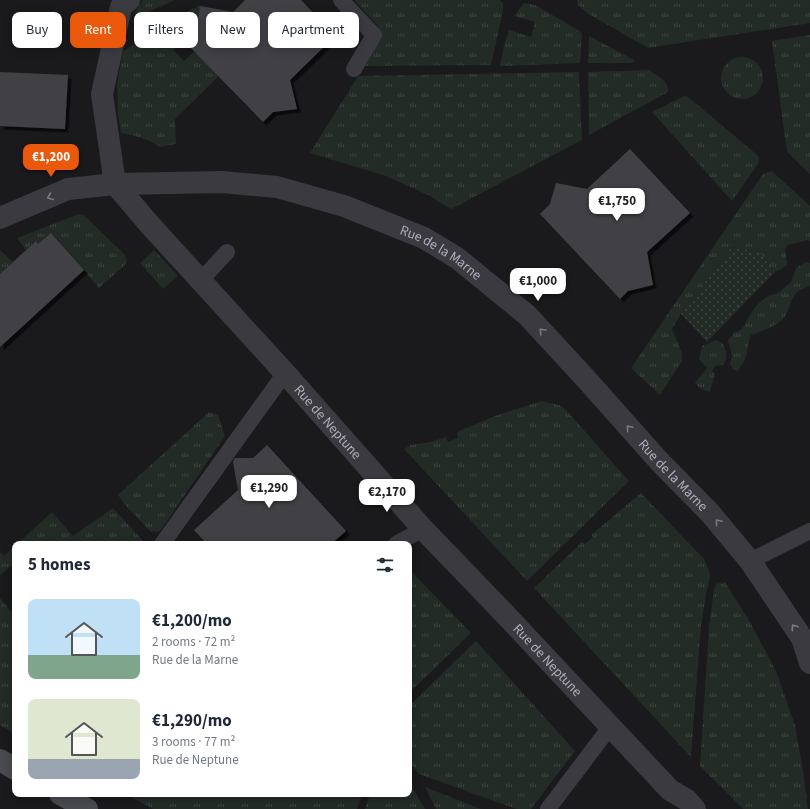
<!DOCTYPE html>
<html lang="en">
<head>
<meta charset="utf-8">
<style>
  body { margin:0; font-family:"Source Sans 3",sans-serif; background:#f2f2f3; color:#1f2937; height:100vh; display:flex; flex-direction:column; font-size:15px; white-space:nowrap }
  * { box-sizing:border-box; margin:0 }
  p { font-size:13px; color:#747a83 }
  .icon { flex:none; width:22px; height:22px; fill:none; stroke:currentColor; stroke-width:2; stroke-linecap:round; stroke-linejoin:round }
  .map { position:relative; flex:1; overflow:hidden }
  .side { position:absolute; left:12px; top:541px; width:400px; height:256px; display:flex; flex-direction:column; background:#fff; border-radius:8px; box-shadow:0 2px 10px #0003 }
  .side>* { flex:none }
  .top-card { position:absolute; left:12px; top:12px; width:400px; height:36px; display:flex; gap:8px }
  .price { position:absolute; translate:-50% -34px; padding:0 9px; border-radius:8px; background:#fff; color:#222; font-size:13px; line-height:26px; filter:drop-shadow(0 1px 2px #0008) }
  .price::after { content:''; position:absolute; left:50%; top:24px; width:12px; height:9px; margin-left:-6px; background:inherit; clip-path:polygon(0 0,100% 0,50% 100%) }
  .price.selected { background:#ea580c; color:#fff }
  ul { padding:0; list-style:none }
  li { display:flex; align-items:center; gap:12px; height:100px; padding:0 16px }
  li span { display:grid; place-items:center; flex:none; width:112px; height:80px; border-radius:8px; color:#555 }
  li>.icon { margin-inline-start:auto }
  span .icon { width:48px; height:48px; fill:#fffc; stroke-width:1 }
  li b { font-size:17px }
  h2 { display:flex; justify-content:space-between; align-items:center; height:48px; padding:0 16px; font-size:17px }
  .tag { padding:0 14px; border-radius:8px; background:#fff; box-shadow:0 2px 10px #0003; font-size:14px; line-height:36px }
  .tag.selected { background:#ea580c; color:#fff }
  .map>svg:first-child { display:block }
</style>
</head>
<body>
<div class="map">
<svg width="810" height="809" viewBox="0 0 810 809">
  <defs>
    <pattern id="grass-tufts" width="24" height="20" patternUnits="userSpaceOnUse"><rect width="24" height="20" fill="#232b26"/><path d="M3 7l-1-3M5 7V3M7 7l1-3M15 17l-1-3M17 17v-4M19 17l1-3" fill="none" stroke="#404743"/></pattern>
    <pattern id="park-dots" width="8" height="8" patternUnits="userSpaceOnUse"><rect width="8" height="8" fill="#232b26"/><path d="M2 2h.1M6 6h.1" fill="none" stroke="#404743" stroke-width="1.8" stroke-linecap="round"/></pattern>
    <filter id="shadow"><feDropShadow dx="3.5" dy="3.5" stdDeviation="0" flood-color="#0009"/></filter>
  </defs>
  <rect width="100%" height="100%" fill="#1a191b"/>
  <path fill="url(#grass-tufts)" d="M143,0H175L148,12L134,14L140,4Z
    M354,0H500L503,3V11L491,65L364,66L380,32L378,26Z
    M577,0H810V23L648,48L587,13L578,5Z
    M524,3L535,5L580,31L582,35L580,63L500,66L504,45L509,30L531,37L535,22L514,16Z
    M200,6L197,27L173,50L184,61L195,51L219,76L175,119L176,144L159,147C149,138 135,136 121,133L118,114L117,84L123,51L192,9Z
    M810,35V174L787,152L772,41Z
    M589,36L634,60V61L631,63H588Z
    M721 78a21 21 0 1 1 42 0a21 21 0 1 1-42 0Z
    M649,70C657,76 669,80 668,92L589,135L588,72Z
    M579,72L582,140L451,209L428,195L386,176L310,153L358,76Z
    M684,96L688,97L756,154L759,158L758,164L732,201L652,112Z
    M772,171L810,206V241L807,240L788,245L785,249L787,264L782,269L775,272L759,252L732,247L681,314L672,329L682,353V361L660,395L631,368L763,174Z
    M79,214L85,216L125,255L127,261L125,265L99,288L84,270L52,234L38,244L36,241L26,250L17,238Z
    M0,250L13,262L0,274Z
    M154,250L178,276L163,289L140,263Z
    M806,262L810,263V286C806,288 801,289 798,291C791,296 789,312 783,319C775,327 762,331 751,335C746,349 749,359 737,371L733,369L730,364L732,356L728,340L734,333L742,329L753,310L760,302L768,296L778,293L791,282L796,268Z
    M716,340L723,344C726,352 729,358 723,365L715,366L712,371L715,374L710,392L701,389L695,383L707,368L699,359L702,346Z
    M541,401L559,405L566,410L629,481L527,581L404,449L411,445L431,442L446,437L448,442L458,438L457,432L495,416Z
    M209,412L218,415L225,436L160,531L151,532L127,507L118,495Z
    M641,493L704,559L709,570L710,579L706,594L701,626L691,757L534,588L582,542L585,544L593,537L591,535Z
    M113,508L146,544H17L52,512L73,536Z
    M15,545V563L0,575V552L4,556Z
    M409,569L471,633L409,693Z
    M725,582L750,622L776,671L795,725L804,777L808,809H743L700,766L709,627L714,590L716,584Z
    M0,598L15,616V734L0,725Z
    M476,641L575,751L531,809H516L419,774L409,762V706Z
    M409,782L425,809H365L370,794H409Z
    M425,787L481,809H436Z
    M126,794H362L357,809H153Z"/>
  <path fill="url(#park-dots)" d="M732,247L759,252L775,272L707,342L681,314Z"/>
  <path fill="#414145" filter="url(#shadow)" d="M245,0H301L335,36L290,80L297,109L273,112L263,122L183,40L197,27L200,6L233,12Z
    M0,72L68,75L65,129L0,126Z
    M630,149L690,213L647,252L653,285L628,291L620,299L540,214L550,204L556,183L587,189Z
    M51,233L84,270L0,347V274L36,241L38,244Z
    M267,445L346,531L331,544H207L194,530L238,490L233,462L235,458H253Z"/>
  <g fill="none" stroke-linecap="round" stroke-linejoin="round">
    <path stroke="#3b3a40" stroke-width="16" d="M341,0L374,35L354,69
      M201,280L227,252
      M162,544L285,373
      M396,544L423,529
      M750,561L810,531
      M548,809L610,727"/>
    <g stroke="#3b3a40" stroke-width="22">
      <path id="s1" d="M129,0L121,7L102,94L115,184L150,225L285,373L423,529L502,611L670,790L687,800L695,809"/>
      <path id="s2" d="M0,218L68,189L115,184L222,182L277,187L344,206L424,238L457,258L527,315L587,380L659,461L710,513L750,561L802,638L810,663"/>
    </g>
    <path stroke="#494950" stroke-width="22" d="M0,760L15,769
      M60,794L87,809"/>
  </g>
  <defs><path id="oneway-chevron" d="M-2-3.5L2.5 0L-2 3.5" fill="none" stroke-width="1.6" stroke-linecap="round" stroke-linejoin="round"/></defs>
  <g stroke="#797a83">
    <use href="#oneway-chevron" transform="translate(50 197) rotate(157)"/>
    <use href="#oneway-chevron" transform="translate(542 331) rotate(-133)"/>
    <use href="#oneway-chevron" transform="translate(629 428) rotate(-131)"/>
    <use href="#oneway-chevron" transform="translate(718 522) rotate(-130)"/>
    <use href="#oneway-chevron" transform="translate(794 627) rotate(-124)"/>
  </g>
  <g text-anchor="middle" stroke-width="3.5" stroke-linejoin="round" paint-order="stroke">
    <g font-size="14" fill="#acaeba" stroke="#151416">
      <text dy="5" stroke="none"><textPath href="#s2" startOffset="461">Rue de la Marne</textPath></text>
      <text dy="5" stroke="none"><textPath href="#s1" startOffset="510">Rue de Neptune</textPath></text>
      <text dy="5" stroke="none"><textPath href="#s2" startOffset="785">Rue de la Marne</textPath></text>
      <text dy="5" stroke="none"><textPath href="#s1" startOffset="834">Rue de Neptune</textPath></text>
    </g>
  </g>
</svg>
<b class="price selected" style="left:51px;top:178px">€1,200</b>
<b class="price" style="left:617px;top:222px">€1,750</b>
<b class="price" style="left:538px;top:302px">€1,000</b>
<b class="price" style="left:269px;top:509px">€1,290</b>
<b class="price" style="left:387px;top:513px">€2,170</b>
<div class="top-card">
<a class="tag">Buy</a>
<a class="tag selected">Rent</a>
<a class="tag">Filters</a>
<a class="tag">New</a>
<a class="tag">Apartment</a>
</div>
<section class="side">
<h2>5 homes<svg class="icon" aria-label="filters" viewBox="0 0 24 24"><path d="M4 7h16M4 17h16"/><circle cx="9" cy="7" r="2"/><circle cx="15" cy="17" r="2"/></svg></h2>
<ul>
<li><span style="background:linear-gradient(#bfe0f5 70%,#7fa58c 0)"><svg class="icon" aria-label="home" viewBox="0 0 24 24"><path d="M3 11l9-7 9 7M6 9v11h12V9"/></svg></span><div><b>€1,200/mo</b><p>2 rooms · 72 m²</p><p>Rue de la Marne</p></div></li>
<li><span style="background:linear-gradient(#dfe7d0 75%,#9aa5b1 0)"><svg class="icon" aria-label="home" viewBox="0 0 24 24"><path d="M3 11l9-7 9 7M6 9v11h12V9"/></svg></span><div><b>€1,290/mo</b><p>3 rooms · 77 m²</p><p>Rue de Neptune</p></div></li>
</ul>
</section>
</div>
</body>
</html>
